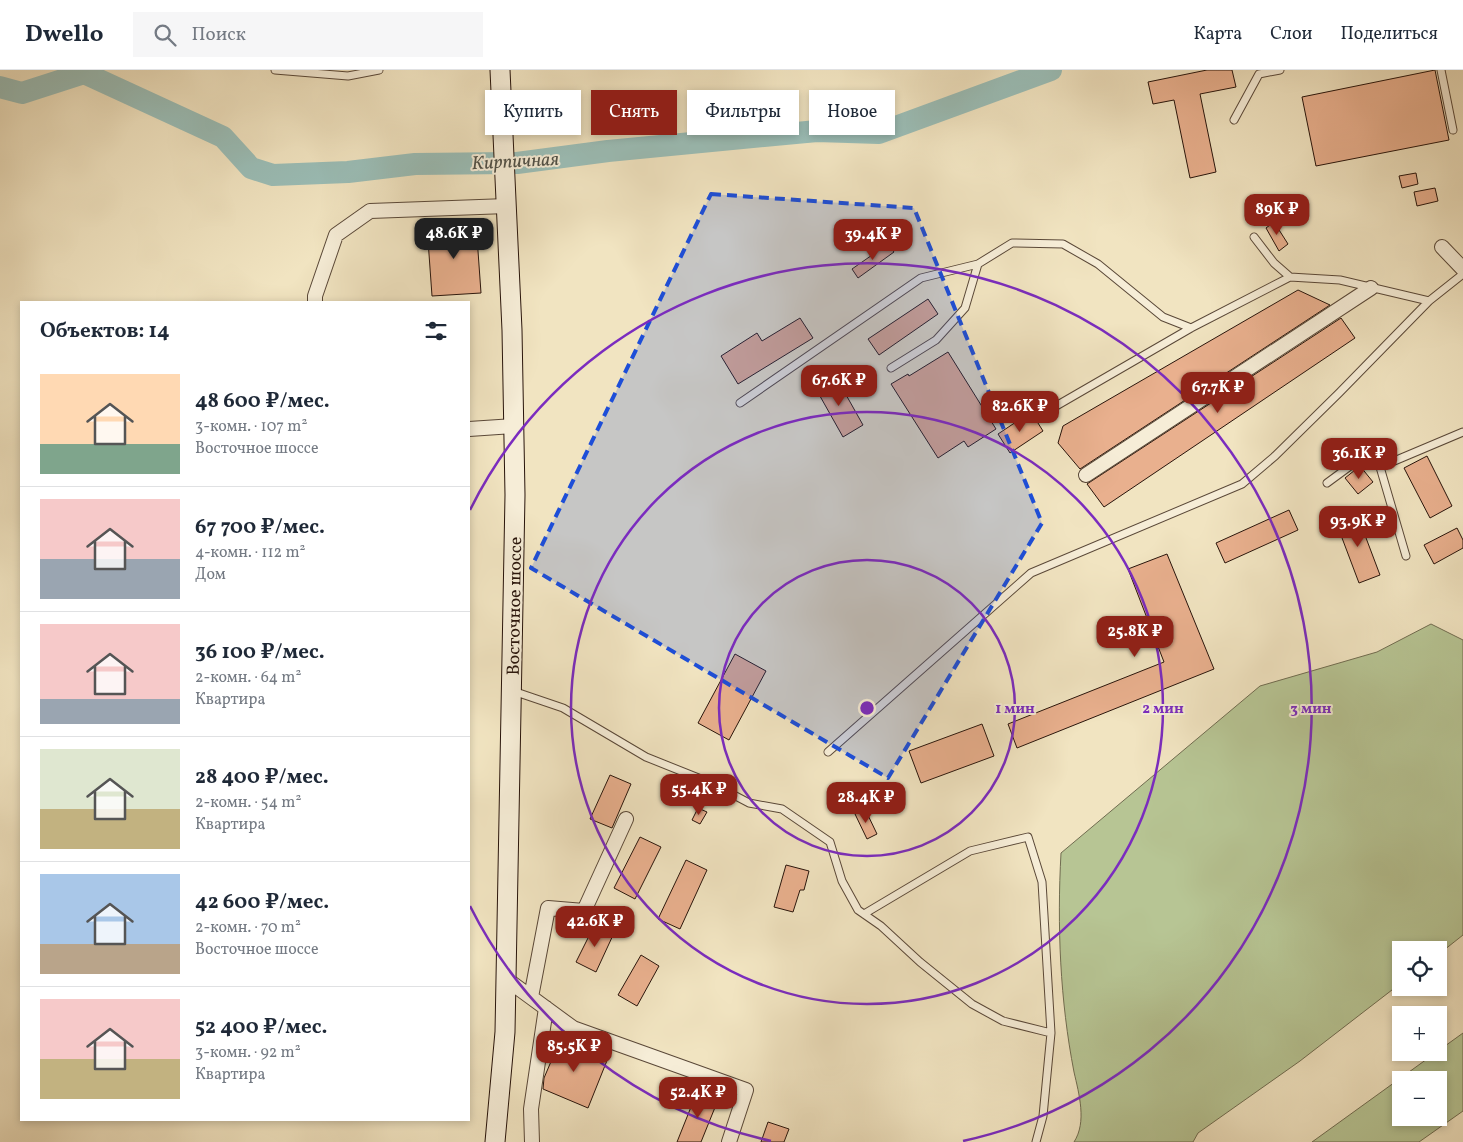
<!DOCTYPE html>
<html lang="ru">
<head>
<meta charset="utf-8">
<style>
  body { margin:0; font-family:Vollkorn,serif; background:#f6f6f7; color:#1f2937; height:100vh; display:flex; flex-direction:column; font-size:19px; white-space:nowrap }
  * { box-sizing:border-box; margin:0 }
  p { font-size:16px; color:#747a83 }
  .icon { flex:none; width:28px; height:28px; fill:none; stroke:currentColor; stroke-width:2; stroke-linecap:round; stroke-linejoin:round }
  .map { position:relative; flex:1; overflow:hidden }
  .details { position:absolute; left:20px; top:231px; width:450px; height:820px; display:flex; flex-direction:column; background:#fff; border-radius:0px; box-shadow:0 2px 8px #0003 }
  .details>* { flex:none }
  .top-card { position:absolute; left:485px; top:20px; width:475px; height:45px; display:flex; gap:10px }
  .fabs { position:absolute; left:1392px; top:871px; display:grid; gap:10px }
  .fabs a { display:grid; place-items:center; width:55px; height:55px; border-radius:0px; background:#fff; box-shadow:0 2px 8px #0003; font-size:25px }
  .price { position:absolute; translate:-50% -42px; padding:0 11px; border-radius:10px; background:#8f2418; color:#fff; font-size:16px; line-height:32px; filter:drop-shadow(0 1px 2px #0008) }
  .price::after { content:''; position:absolute; left:50%; top:30px; width:15px; height:11px; margin-left:-8px; background:inherit; clip-path:polygon(0 0,100% 0,50% 100%) }
  .price.current { background:#222; color:#fff }
  ul { padding:0; list-style:none }
  li { display:flex; align-items:center; gap:15px; height:125px; padding:0 20px }
  li+li { border-top:1px solid #e0e1e3 }
  li span { display:grid; place-items:center; flex:none; width:140px; height:100px; border-radius:0px; color:#555 }
  li>.icon { margin-inline-start:auto }
  span .icon { width:60px; height:60px; fill:#fffc; stroke-width:1 }
  li b { font-size:21px }
  h2 { display:flex; justify-content:space-between; align-items:center; height:60px; padding:0 20px; font-size:21px }
  .tag { padding:0 18px; border-radius:0px; background:#fff; box-shadow:0 2px 8px #0003; font-size:18px; line-height:45px }
  .tag.current { background:#8f2418; color:#fff }
  header { display:flex; align-items:center; gap:30px; box-sizing:border-box; height:70px; padding:0 25px; background:#fff; border-bottom:1px solid #e0e1e3 }
  header strong { font-size:24px }
  nav { display:flex; gap:28px; margin-inline-start:auto; font-size:18px }
  .search { width:350px; height:45px; background:#f6f6f7; display:flex; align-items:center; gap:12px; box-sizing:border-box; padding:0 18px; border-radius:0px; color:#747a83; font-size:19px }
  .map>svg:first-child { display:block }
</style>
</head>
<body>
<header>
<strong>Dwello</strong>
<div class="search"><svg class="icon" aria-label="search" viewBox="0 0 24 24"><circle cx="10" cy="10" r="6"/><path d="M15 15l6 6"/></svg>Поиск</div>
<nav><a>Карта</a><a>Слои</a><a>Поделиться</a></nav>
</header>
<div class="map">
<svg width="1463" height="1072" viewBox="0 0 1463 1072">
  <rect width="100%" height="100%" fill="#f1e4c1"/>
  <filter id="stains"><feTurbulence type="fractalNoise" baseFrequency=".004" numOctaves="4"/><feColorMatrix values="0 0 0 0 .2 0 0 0 0 .09 0 0 0 0 .02 0 0 0 .5 -.17"/></filter>
  <radialGradient id="worn" r=".72"><stop offset=".6" stop-color="#630" stop-opacity="0"/><stop offset="1" stop-color="#630" stop-opacity=".3"/></radialGradient>
  <path fill="#b7c594" stroke="#706c50" fill-rule="evenodd" d="M1431,554L1463,570V865L1439,884V880H1401V913L1300,991L1198,1063L1193,1072H1074C1087,1052 1079,1024 1074,1002C1060,930 1057,856 1061,783L1260,616L1377,582Z
    M1463,963V1041L1419,1072H1312ZM1401,1010H1439V1048H1401Z"/>
  <g fill="none" stroke-linecap="round" stroke-linejoin="round">
    <path stroke="#9bbeb7" stroke-width="22" d="M0,17L22,23L84,3L223,67L251,98L273,105L348,102L415,94L517,93L608,81L817,61L879,63L1051,0"/>
  </g>
  <path fill="#e9b08e" stroke="#28140b" d="M1207,0H1232L1236,17L1200,24L1216,102L1190,108L1174,30L1153,34L1148,12Z
    M1435,0L1449,70L1316,96L1302,27Z
    M1416,103L1418,114L1402,118L1399,106Z
    M1435,118L1438,131L1417,136L1414,122Z
    M1274,152L1288,174L1279,181L1266,158Z
    M476,153L481,223L432,226L427,156Z
    M888,174L894,182L858,208L852,199Z
    M1298,220L1330,235L1080,399L1058,373L1063,356Z
    M928,229L938,244L879,285L868,269Z
    M800,248L813,268L738,314L721,286L757,263L762,271Z
    M1341,248L1355,268L1104,437L1087,414Z
    M948,282L996,359L968,377L964,371L938,388L891,314L908,304L909,306Z
    M836,307L863,355L843,367L816,319Z
    M1031,342L1043,361L1010,383L998,364Z
    M1427,386L1452,436L1430,448L1404,398Z
    M1360,396L1373,412L1358,424L1345,408Z
    M1289,440L1298,460L1225,493L1216,473Z
    M1357,444L1380,505L1359,513L1336,452Z
    M1457,458L1463,470V478L1434,494L1424,475Z
    M1167,484L1214,599L1017,678L1008,654L1164,592L1128,499Z
    M735,584L766,601L729,670L698,653Z
    M982,654L994,686L921,713L909,681Z
    M610,705L631,714L612,758L590,749Z
    M698,738L707,742L700,754L692,750Z
    M865,739L877,764L867,769L855,744Z
    M640,767L661,777L635,829L614,818Z
    M686,790L707,800L680,859L658,849Z
    M786,795L809,801L804,820H800L793,842L774,837Z
    M595,854L614,863L596,902L576,892Z
    M641,885L659,896L637,936L618,925Z
    M561,968L608,988L588,1038L543,1019L544,1008Z
    M697,1022L718,1030L701,1072H677Z
    M768,1052L789,1059L784,1072H761Z"/>
  <g fill="none" stroke-linecap="round" stroke-linejoin="round">
    <defs>
      <path id="lane" d="M275,0L348,6L379,0
        M1441,0L1453,60
        M1234,50L1259,4L1280,0
        M1254,167L1274,193L1290,207
        M891,298L936,270L965,238L978,194L1012,173L1063,174L1098,194L1163,247L1191,258
        M740,333L921,208L978,194
        M1044,343L1191,258L1290,207L1340,210L1429,231
        M1327,413L1361,388L1380,397
        M1406,486L1380,397L1463,362
        M513,621L563,638L646,687L711,713L749,733L782,739L830,772L842,811L858,840L881,856L920,892L972,934L1003,951L1051,963L1043,1046L1036,1072
        M828,682L1031,503L1242,414L1275,386L1339,323L1429,231L1463,204
        M864,844L970,781L1028,767L1042,812L1051,963"/>
      <path id="street" d="M1442,177L1463,199
        M315,232V226L336,165L370,141L507,136
        M469,359L514,356
        M1086,405L1371,218
        M506,909L573,958L746,1020L729,1072
        M531,927L548,838L584,841L626,749
        M532,1072L531,1039L546,938"/>
      <path id="secondary" d="M495,1072L505,962L515,425L512,260L500,0"/>
    </defs>
    <use href="#lane" stroke="#5a4838" stroke-width="9"/>
    <use href="#street" stroke="#5a4838" stroke-width="16"/>
    <use href="#secondary" stroke="#28140b" stroke-width="21"/>
    <use href="#lane" stroke="#f6edd7" stroke-width="7"/>
    <use href="#street" stroke="#f6edd7" stroke-width="14"/>
    <use href="#secondary" stroke="#f6edd7" stroke-width="19"/>
  </g>
  <path fill="#1d4ed8" fill-opacity="0.2" stroke="#1d4ed8" stroke-width="4" stroke-dasharray="10 6" stroke-linejoin="round" d="M711,124L914,138L1042,453L888,708L531,498Z"/>
  <g fill="none" stroke="#7b2cbf" stroke-width="2.5">
    <circle cx="867" cy="638" r="148"/>
    <circle cx="867" cy="638" r="296"/>
    <path d="M771 1071A444 444 0 0 1 470 836M470 440A444 444 0 1 1 963 1071"/>
  </g>
  <g text-anchor="middle" stroke-width="4" stroke-linejoin="round" paint-order="stroke">
    <g font-size="18" fill="#28140b" stroke="#f6edd7">
      <text transform="translate(514 536) rotate(-89)" y="6">Восточное шоссе</text>
    </g>
    <g font-size="19" font-style="italic" fill="#505047" stroke="#f6edd7">
      <text transform="translate(515 90) rotate(-3)" y="7">Кирпичная</text>
    </g>
  </g>
  <circle cx="867" cy="638" r="8" fill="#7b2cbf" stroke="#f6edd7" stroke-width="2.5"/>
  <g font-size="15" text-anchor="middle" font-weight="bold" fill="#7b2cbf" stroke="#f6edd7" stroke-width="4" stroke-linejoin="round" paint-order="stroke">
    <text x="1015" y="643">1 мин</text>
    <text x="1163" y="643">2 мин</text>
    <text x="1311" y="643">3 мин</text>
  </g>
  <rect width="100%" height="100%" filter="url(#stains)"/>
  <rect width="100%" height="100%" fill="url(#worn)"/>
</svg>
<div class="fabs">
<a><svg class="icon" aria-label="locate" viewBox="0 0 24 24"><circle cx="12" cy="12" r="6"/><path d="M12 2v4M12 18v4M2 12h4M18 12h4"/></svg></a>
<a>+</a>
<a>−</a>
</div>
<b class="price" style="left:1277px;top:166px">89K ₽</b>
<b class="price current" style="left:454px;top:190px">48.6K ₽</b>
<b class="price" style="left:873px;top:191px">39.4K ₽</b>
<b class="price" style="left:839px;top:337px">67.6K ₽</b>
<b class="price" style="left:1218px;top:344px">67.7K ₽</b>
<b class="price" style="left:1020px;top:363px">82.6K ₽</b>
<b class="price" style="left:1359px;top:410px">36.1K ₽</b>
<b class="price" style="left:1358px;top:478px">93.9K ₽</b>
<b class="price" style="left:1135px;top:588px">25.8K ₽</b>
<b class="price" style="left:699px;top:746px">55.4K ₽</b>
<b class="price" style="left:866px;top:754px">28.4K ₽</b>
<b class="price" style="left:595px;top:878px">42.6K ₽</b>
<b class="price" style="left:574px;top:1003px">85.5K ₽</b>
<b class="price" style="left:698px;top:1049px">52.4K ₽</b>
<div class="top-card">
<a class="tag">Купить</a>
<a class="tag current">Снять</a>
<a class="tag">Фильтры</a>
<a class="tag">Новое</a>
</div>
<section class="details">
<h2>Объектов: 14<svg class="icon" aria-label="filters" viewBox="0 0 24 24"><path d="M4 7h16M4 17h16"/><circle cx="9" cy="7" r="2"/><circle cx="15" cy="17" r="2"/></svg></h2>
<ul>
<li><span style="background:linear-gradient(#ffd9b3 70%,#7fa58c 0)"><svg class="icon" aria-label="home" viewBox="0 0 24 24"><path d="M3 11l9-7 9 7M6 9v11h12V9"/></svg></span><div><b>48 600 ₽/мес.</b><p>3-комн. · 107 m²</p><p>Восточное шоссе</p></div></li>
<li><span style="background:linear-gradient(#f6c9c9 60%,#9aa5b1 0)"><svg class="icon" aria-label="home" viewBox="0 0 24 24"><path d="M3 11l9-7 9 7M6 9v11h12V9"/></svg></span><div><b>67 700 ₽/мес.</b><p>4-комн. · 112 m²</p><p>Дом</p></div></li>
<li><span style="background:linear-gradient(#f6c9c9 75%,#9aa5b1 0)"><svg class="icon" aria-label="home" viewBox="0 0 24 24"><path d="M3 11l9-7 9 7M6 9v11h12V9"/></svg></span><div><b>36 100 ₽/мес.</b><p>2-комн. · 64 m²</p><p>Квартира</p></div></li>
<li><span style="background:linear-gradient(#dfe7d0 60%,#c2b280 0)"><svg class="icon" aria-label="home" viewBox="0 0 24 24"><path d="M3 11l9-7 9 7M6 9v11h12V9"/></svg></span><div><b>28 400 ₽/мес.</b><p>2-комн. · 54 m²</p><p>Квартира</p></div></li>
<li><span style="background:linear-gradient(#a9c7e8 70%,#b9a48a 0)"><svg class="icon" aria-label="home" viewBox="0 0 24 24"><path d="M3 11l9-7 9 7M6 9v11h12V9"/></svg></span><div><b>42 600 ₽/мес.</b><p>2-комн. · 70 m²</p><p>Восточное шоссе</p></div></li>
<li><span style="background:linear-gradient(#f6c9c9 60%,#c2b280 0)"><svg class="icon" aria-label="home" viewBox="0 0 24 24"><path d="M3 11l9-7 9 7M6 9v11h12V9"/></svg></span><div><b>52 400 ₽/мес.</b><p>3-комн. · 92 m²</p><p>Квартира</p></div></li>
</ul>
</section>
</div>
</body>
</html>
